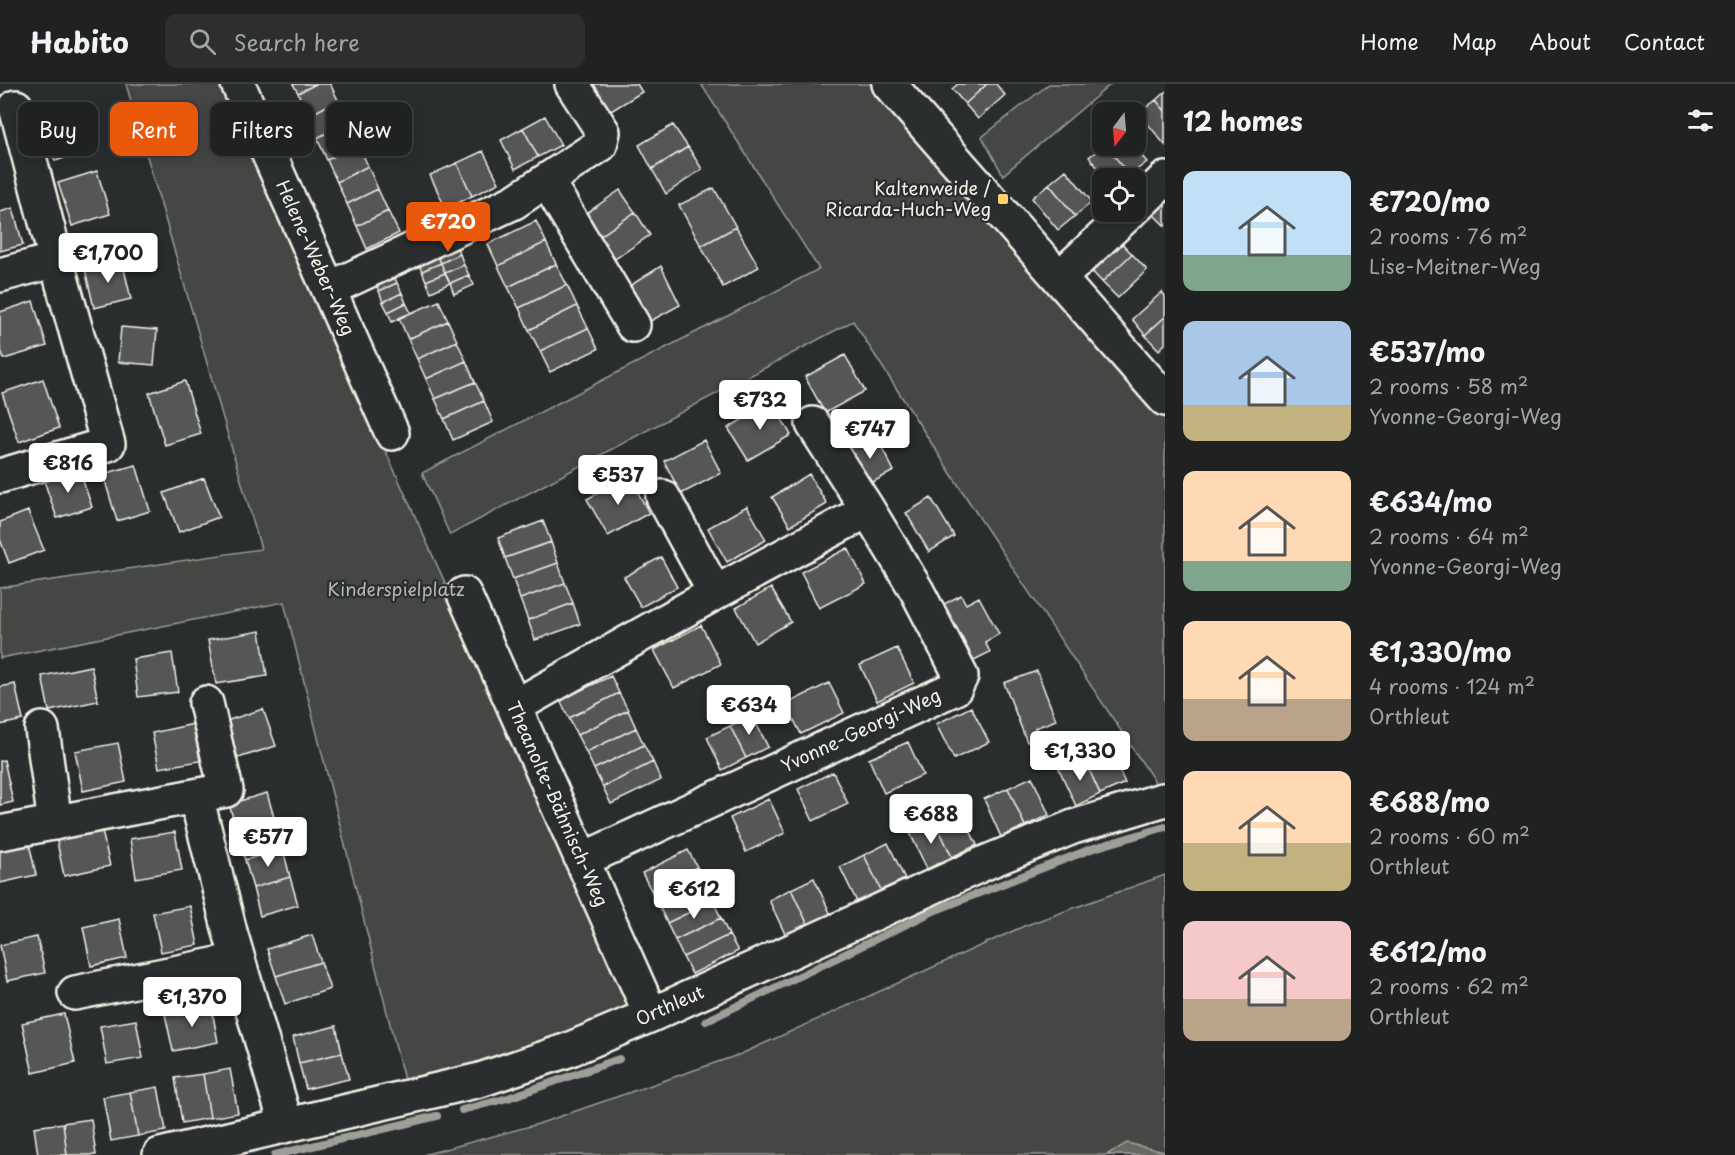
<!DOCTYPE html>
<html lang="en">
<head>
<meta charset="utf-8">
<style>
  body { margin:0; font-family:"Playpen Sans",sans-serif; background:#2d2f2f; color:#f1f3f6; height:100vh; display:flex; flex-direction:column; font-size:22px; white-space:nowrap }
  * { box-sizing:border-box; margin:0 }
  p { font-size:20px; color:#a2a4a5 }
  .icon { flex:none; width:33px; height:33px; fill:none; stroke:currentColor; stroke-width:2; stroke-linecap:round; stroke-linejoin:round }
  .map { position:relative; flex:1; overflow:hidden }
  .sheet { display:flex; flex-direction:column; background:#202222; width:570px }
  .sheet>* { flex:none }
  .guide { position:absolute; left:18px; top:18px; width:570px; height:54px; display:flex; gap:12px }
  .needle { width:39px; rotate:196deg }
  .tools { position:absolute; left:1092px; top:18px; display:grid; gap:12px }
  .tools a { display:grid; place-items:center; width:54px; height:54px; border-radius:12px; background:#202222; box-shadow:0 3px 15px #0003,0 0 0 2px #3d3f40; font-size:30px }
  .price { position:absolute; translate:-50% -51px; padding:0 14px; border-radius:6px; background:#fff; color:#222; font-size:20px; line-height:39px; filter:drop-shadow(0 2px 3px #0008) }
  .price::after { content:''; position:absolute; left:50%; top:36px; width:18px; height:14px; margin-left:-9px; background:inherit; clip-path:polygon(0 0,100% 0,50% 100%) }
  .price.active { background:#ea580c; color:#fff }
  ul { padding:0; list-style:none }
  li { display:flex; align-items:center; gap:18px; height:150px; padding:0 18px }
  li span { display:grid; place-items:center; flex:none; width:168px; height:120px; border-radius:12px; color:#555 }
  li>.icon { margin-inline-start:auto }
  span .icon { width:72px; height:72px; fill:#fffc; stroke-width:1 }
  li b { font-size:26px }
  h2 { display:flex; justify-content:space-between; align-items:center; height:72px; padding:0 18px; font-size:26px }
  .pill { padding:0 21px; border-radius:12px; background:#202222; box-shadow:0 3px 15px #0003,0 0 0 2px #3d3f40; font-size:21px; line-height:54px }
  .pill.active { background:#ea580c; color:#fff }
  header { display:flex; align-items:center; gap:36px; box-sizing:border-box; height:84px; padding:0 30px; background:#202222; border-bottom:2px solid #3d3f40 }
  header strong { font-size:28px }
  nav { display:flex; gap:33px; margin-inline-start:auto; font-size:21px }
  .search { width:420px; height:54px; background:#2d2f2f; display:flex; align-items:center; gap:15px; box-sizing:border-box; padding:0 21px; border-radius:12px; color:#a2a4a5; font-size:22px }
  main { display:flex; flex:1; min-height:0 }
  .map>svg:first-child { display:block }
</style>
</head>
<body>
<header>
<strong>Habito</strong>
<div class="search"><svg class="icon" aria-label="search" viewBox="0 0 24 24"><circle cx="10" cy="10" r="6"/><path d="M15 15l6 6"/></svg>Search here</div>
<nav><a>Home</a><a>Map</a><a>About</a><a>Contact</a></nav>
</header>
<main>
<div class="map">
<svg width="1165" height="1071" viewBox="0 0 1165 1071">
  <rect width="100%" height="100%" fill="#2a2d2e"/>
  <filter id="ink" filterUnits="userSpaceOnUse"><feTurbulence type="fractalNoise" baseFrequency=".0167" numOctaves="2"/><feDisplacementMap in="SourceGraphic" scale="12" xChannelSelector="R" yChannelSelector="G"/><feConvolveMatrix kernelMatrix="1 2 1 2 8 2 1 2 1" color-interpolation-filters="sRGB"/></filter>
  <g filter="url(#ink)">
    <path fill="#444645" stroke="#9c9c96" stroke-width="1.5" d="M126,0H220L627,902L626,922L615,938L406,1004L284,518L0,574V504L261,465Z
      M701,0H870L1165,335V709L1163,710L975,427L853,237L450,451L422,389L819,185Z
      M1049,0H1111L1003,91L982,53Z
      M1165,791V1071H423L538,1040L741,970L1024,842Z"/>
    <path fill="#676866" stroke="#9f9f9a" stroke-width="1.5" d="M1127,1059L1165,1068V1071H1106Z"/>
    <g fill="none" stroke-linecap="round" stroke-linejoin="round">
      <path stroke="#9f9f9a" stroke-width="8" d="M706,937L936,826L1091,765L1165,743
        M462,1026L508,1014L619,975
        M275,1071L437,1032"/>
    </g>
    <path fill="#555756" stroke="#f4f1e8" stroke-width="1.5" d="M293,0H316L298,9Z
      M316,0H330L338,16L308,32L298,9Z
      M590,0H637L642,8L603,32Z
      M958,0H987L965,20L952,5Z
      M987,0H996L1005,11L978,35L965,20Z
      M1165,8V27L1156,16Z
      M338,16L348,38L317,54L308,32Z
      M1156,16L1165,27V61L1139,29Z
      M84,28L96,64L55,77L44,40Z
      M545,32L561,61L538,73L523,44Z
      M348,38L358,60L327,76L317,54Z
      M673,41L688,63L652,85L639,61Z
      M523,44L538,73L515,85L501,56Z
      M358,60L368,82L337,98L327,76Z
      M1104,62H1106L1130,91L1126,94H1106L1089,73Z
      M1106,62H1133L1147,78L1130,91Z
      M688,63L702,85L666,110L652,85Z
      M483,67L499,99L472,112L457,79Z
      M457,79L472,112L446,125L430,91Z
      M368,82L378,105L347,120L337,98Z
      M1066,86L1092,118L1075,132L1049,100Z
      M97,87L110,130L72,142L58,99Z
      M1049,100L1075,132L1058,146L1032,114Z
      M714,104L736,143L701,162L679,121Z
      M378,105L388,127L357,142L347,120Z
      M620,106L635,128L599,153L584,131Z
      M1165,115V142L1152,129Z
      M13,124L23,161L0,167V128Z
      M388,127L399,149L367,165L357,142Z
      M635,128L650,151L615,175L599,153Z
      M536,137L546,158L498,182L488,160Z
      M736,143L759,183L723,203L701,162Z
      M1117,154L1132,170L1102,198L1087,182Z
      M546,158L556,180L508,203L498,182Z
      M455,160L460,170L441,179L436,168Z
      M436,168L441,179L422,187L417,177Z
      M460,170L464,181L445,189L441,179Z
      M1132,170L1147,186L1118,214L1102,198Z
      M122,176L131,215L94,224L85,185Z
      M441,179L445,189L426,197L422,187Z
      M556,180L567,201L519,224L508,203Z
      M464,181L469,191L450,199L445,189Z
      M661,182L680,221L647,239L628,203Z
      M393,189L397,199L379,207L374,197Z
      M445,189L450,199L431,208L426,197Z
      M469,191L474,201L454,210L450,199Z
      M397,199L402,209L383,218L379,207Z
      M567,201L577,222L529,246L519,224Z
      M1162,208L1165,212V233L1145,251L1132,235Z
      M402,209L406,219L388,228L383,218Z
      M33,217L47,262L4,275L0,263V228Z
      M439,217L448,237L408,255L399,234Z
      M406,219L411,229L392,238L388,228Z
      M577,222L588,244L540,267L529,246Z
      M1165,233V260L1159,266L1145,251Z
      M448,237L457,257L417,275L408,255Z
      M121,243L157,246L154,281L118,278Z
      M588,244L598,265L550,288L540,267Z
      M457,257L466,277L426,295L417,275Z
      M845,271L865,307L825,329L805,293Z
      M466,277L475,298L435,315L426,295Z
      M43,295L59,344L19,358L2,309Z
      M185,297L201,350L165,361L149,309Z
      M475,298L484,317L444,335L435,315Z
      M484,317L493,338L453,356L444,335Z
      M772,318L791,351L748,376L728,344Z
      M875,350L894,387L865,402L846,365Z
      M704,356L721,389L681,410L664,377Z
      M136,381L150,427L117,437L103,390Z
      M79,385L92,423L57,434L44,397Z
      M809,390L827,420L790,442L772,413Z
      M629,392L649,429L608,452L587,415Z
      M204,394L219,433L179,448L164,409Z
      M931,414L954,452L929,468L906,429Z
      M747,422L766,456L727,478L708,444Z
      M28,427L44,466L9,479L0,455V438Z
      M543,437L551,458L505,474L498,454Z
      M551,458L558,479L513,495L505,474Z
      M848,464L866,500L819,524L801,488Z
      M661,473L677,503L641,523L624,493Z
      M558,479L565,499L520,515L513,495Z
      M565,499L573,519L528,536L520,515Z
      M771,504L791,538L755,559L736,524Z
      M961,511L966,520L979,513L999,550L985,558L990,568L974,576L944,520Z
      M573,519L580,540L535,556L528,536Z
      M701,541L721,580L674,604L654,566Z
      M260,547L267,592L216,600L208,556Z
      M897,564L914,599L877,617L860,581Z
      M172,569L178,608L138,613L133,575Z
      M91,582L98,617L49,627L42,592Z
      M1037,587L1056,636L1035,644L1039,653L1027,658L1004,599Z
      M611,592L619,609L569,634L560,616Z
      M829,599L844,629L801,650L786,620Z
      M15,600L23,636L0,641V603Z
      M619,609L628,626L577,651L569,634Z
      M971,623L989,658L954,675L936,640Z
      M263,625L276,662L238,674L226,637Z
      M628,626L636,644L586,668L577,651Z
      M752,631L768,663L746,674L730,642Z
      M194,640L200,677L159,684L152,649Z
      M730,642L746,674L722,686L707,653Z
      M636,644L644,661L594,685L586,668Z
      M908,658L923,691L884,709L869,675Z
      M118,659L126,698L83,707L75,667Z
      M644,661L653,678L603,703L594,685Z
      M1108,663L1125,699L1100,710L1084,674Z
      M1084,674L1100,710L1076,722L1059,685Z
      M4,676L13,718L0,721V677Z
      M653,678L661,696L611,720L603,703Z
      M833,688L848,720L813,737L798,705Z
      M1032,693L1049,731L1025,742L1008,704Z
      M1008,704L1025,742L1001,753L984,715Z
      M267,709L275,737L237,748L229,720Z
      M769,715L785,749L746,768L730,734Z
      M960,726L977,761L952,773L935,737Z
      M275,737L283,765L245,776L237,748Z
      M935,737L952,773L927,785L910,749Z
      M100,738L110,782L64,792L55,748Z
      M175,748L182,786L136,794L130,755Z
      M28,754L36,791L0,799V760Z
      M888,759L905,795L881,806L864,771Z
      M283,765L290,793L253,804L245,776Z
      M688,766L697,783L651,806L642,789Z
      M864,771L881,806L857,818L840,783Z
      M697,783L705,800L659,822L651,806Z
      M290,793L298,821L260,832L253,804Z
      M814,794L831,831L808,841L791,805Z
      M705,800L713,817L667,839L659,822Z
      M791,805L808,841L786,852L769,816Z
      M713,817L721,834L675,856L667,839Z
      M190,822L198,861L161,868L153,829Z
      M721,834L729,851L683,873L675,856Z
      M119,835L127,874L91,882L83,843Z
      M312,851L321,878L276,892L267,865Z
      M729,851L738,867L692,890L683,873Z
      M37,853L45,889L7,897L0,861Z
      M321,878L330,905L285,920L276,892Z
      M211,921L218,958L173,967L165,930Z
      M64,930L75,979L33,989L22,939Z
      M136,936L143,974L107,980L100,942Z
      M336,942L342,969L299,979L293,953Z
      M342,969L349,995L306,1005L299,979Z
      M230,985L238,1029L210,1034L203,990Z
      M203,990L210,1034L182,1039L175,994Z
      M158,1003L166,1047L138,1052L130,1008Z
      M130,1008L138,1052L111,1057L103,1013Z
      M91,1035L96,1071H67L63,1039Z
      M63,1039L67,1071H38L34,1043Z"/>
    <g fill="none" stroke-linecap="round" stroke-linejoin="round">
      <defs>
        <path id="minor" d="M238,0L392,349
          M889,0L1165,315
          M16,23L56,176
          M547,97L633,241
          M1136,123L1165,95
          M0,191L56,176L108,360L0,392
          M1059,194L1130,128
          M329,205L514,118L600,61L603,48L572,0
          M813,340L868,426
          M663,413L715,509
          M464,510L651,931
          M514,623L715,509L868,426L917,507L961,592L955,604L582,776
          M42,645L55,739
          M196,712L230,848L286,1040
          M0,749L226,706L206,619
          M75,909L238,876
          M160,1071L480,996L568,966L651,931L987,778L1073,743L1162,716"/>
      </defs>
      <use href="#minor" stroke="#f4f1e8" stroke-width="38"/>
      <use href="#minor" stroke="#2a2d2e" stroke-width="33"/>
    </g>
  </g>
  <rect fill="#ffd166" stroke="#2a2d2e" stroke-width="2" x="997" y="109" width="12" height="12" rx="3"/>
  <g text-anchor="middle" stroke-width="4.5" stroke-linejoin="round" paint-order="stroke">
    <g font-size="18" fill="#f4f1e8" stroke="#2a2d2e" text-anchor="end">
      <text x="991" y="111">Kaltenweide /<tspan x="991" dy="21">Ricarda-Huch-Weg</tspan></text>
    </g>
    <g font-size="18" fill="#f4f1e8" stroke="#2a2d2e">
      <text transform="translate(315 174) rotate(66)" y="6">Helene-Weber-Weg</text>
      <text transform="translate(861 647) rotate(-25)" y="6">Yvonne-Georgi-Weg</text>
      <text transform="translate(557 720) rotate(66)" y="6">Theanolte-Bähnisch-Weg</text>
      <text transform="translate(670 922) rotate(-24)" y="6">Orthleut</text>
    </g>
    <g font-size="18" fill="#b6b5af" stroke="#2a2d2e">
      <text x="396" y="512">Kinderspielplatz</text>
    </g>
  </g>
</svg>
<div class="tools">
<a><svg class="needle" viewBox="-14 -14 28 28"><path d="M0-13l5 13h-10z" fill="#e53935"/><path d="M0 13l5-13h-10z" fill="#a2a4a5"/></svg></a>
<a><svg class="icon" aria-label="locate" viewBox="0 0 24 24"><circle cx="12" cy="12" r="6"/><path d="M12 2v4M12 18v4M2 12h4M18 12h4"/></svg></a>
</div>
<b class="price active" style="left:448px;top:169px">€720</b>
<b class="price" style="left:108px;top:200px">€1,700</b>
<b class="price" style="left:760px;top:347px">€732</b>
<b class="price" style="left:870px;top:376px">€747</b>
<b class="price" style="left:68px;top:410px">€816</b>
<b class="price" style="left:618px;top:422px">€537</b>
<b class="price" style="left:749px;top:652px">€634</b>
<b class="price" style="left:1080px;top:698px">€1,330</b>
<b class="price" style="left:931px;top:761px">€688</b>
<b class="price" style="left:268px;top:784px">€577</b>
<b class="price" style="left:694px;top:836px">€612</b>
<b class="price" style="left:192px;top:944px">€1,370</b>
<div class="guide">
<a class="pill">Buy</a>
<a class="pill active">Rent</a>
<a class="pill">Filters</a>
<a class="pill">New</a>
</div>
</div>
<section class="sheet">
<h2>12 homes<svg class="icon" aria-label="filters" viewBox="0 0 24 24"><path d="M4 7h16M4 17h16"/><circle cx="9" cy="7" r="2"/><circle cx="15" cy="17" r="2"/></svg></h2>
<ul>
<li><span style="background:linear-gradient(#bfe0f5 70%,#7fa58c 0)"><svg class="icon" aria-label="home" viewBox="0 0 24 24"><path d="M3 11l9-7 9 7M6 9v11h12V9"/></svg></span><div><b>€720/mo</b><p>2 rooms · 76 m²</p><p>Lise-Meitner-Weg</p></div></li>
<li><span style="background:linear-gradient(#a9c7e8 70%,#c2b280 0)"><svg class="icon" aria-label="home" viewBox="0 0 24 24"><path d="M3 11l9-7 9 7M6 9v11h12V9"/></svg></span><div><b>€537/mo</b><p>2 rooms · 58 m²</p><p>Yvonne-Georgi-Weg</p></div></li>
<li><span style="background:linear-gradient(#ffd9b3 75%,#7fa58c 0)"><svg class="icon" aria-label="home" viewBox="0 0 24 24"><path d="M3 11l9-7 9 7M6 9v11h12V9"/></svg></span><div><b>€634/mo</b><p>2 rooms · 64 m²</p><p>Yvonne-Georgi-Weg</p></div></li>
<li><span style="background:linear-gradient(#ffd9b3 65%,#b9a48a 0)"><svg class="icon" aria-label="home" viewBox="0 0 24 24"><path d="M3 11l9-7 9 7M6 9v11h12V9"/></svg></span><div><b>€1,330/mo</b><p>4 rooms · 124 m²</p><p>Orthleut</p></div></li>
<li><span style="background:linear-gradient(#ffd9b3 60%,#c2b280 0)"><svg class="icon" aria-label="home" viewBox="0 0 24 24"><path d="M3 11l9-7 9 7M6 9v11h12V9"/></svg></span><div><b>€688/mo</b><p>2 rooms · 60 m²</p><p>Orthleut</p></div></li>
<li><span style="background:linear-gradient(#f6c9c9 65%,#b9a48a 0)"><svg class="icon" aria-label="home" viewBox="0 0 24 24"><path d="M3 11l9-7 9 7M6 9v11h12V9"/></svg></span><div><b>€612/mo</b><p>2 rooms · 62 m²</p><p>Orthleut</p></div></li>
</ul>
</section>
</main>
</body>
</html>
